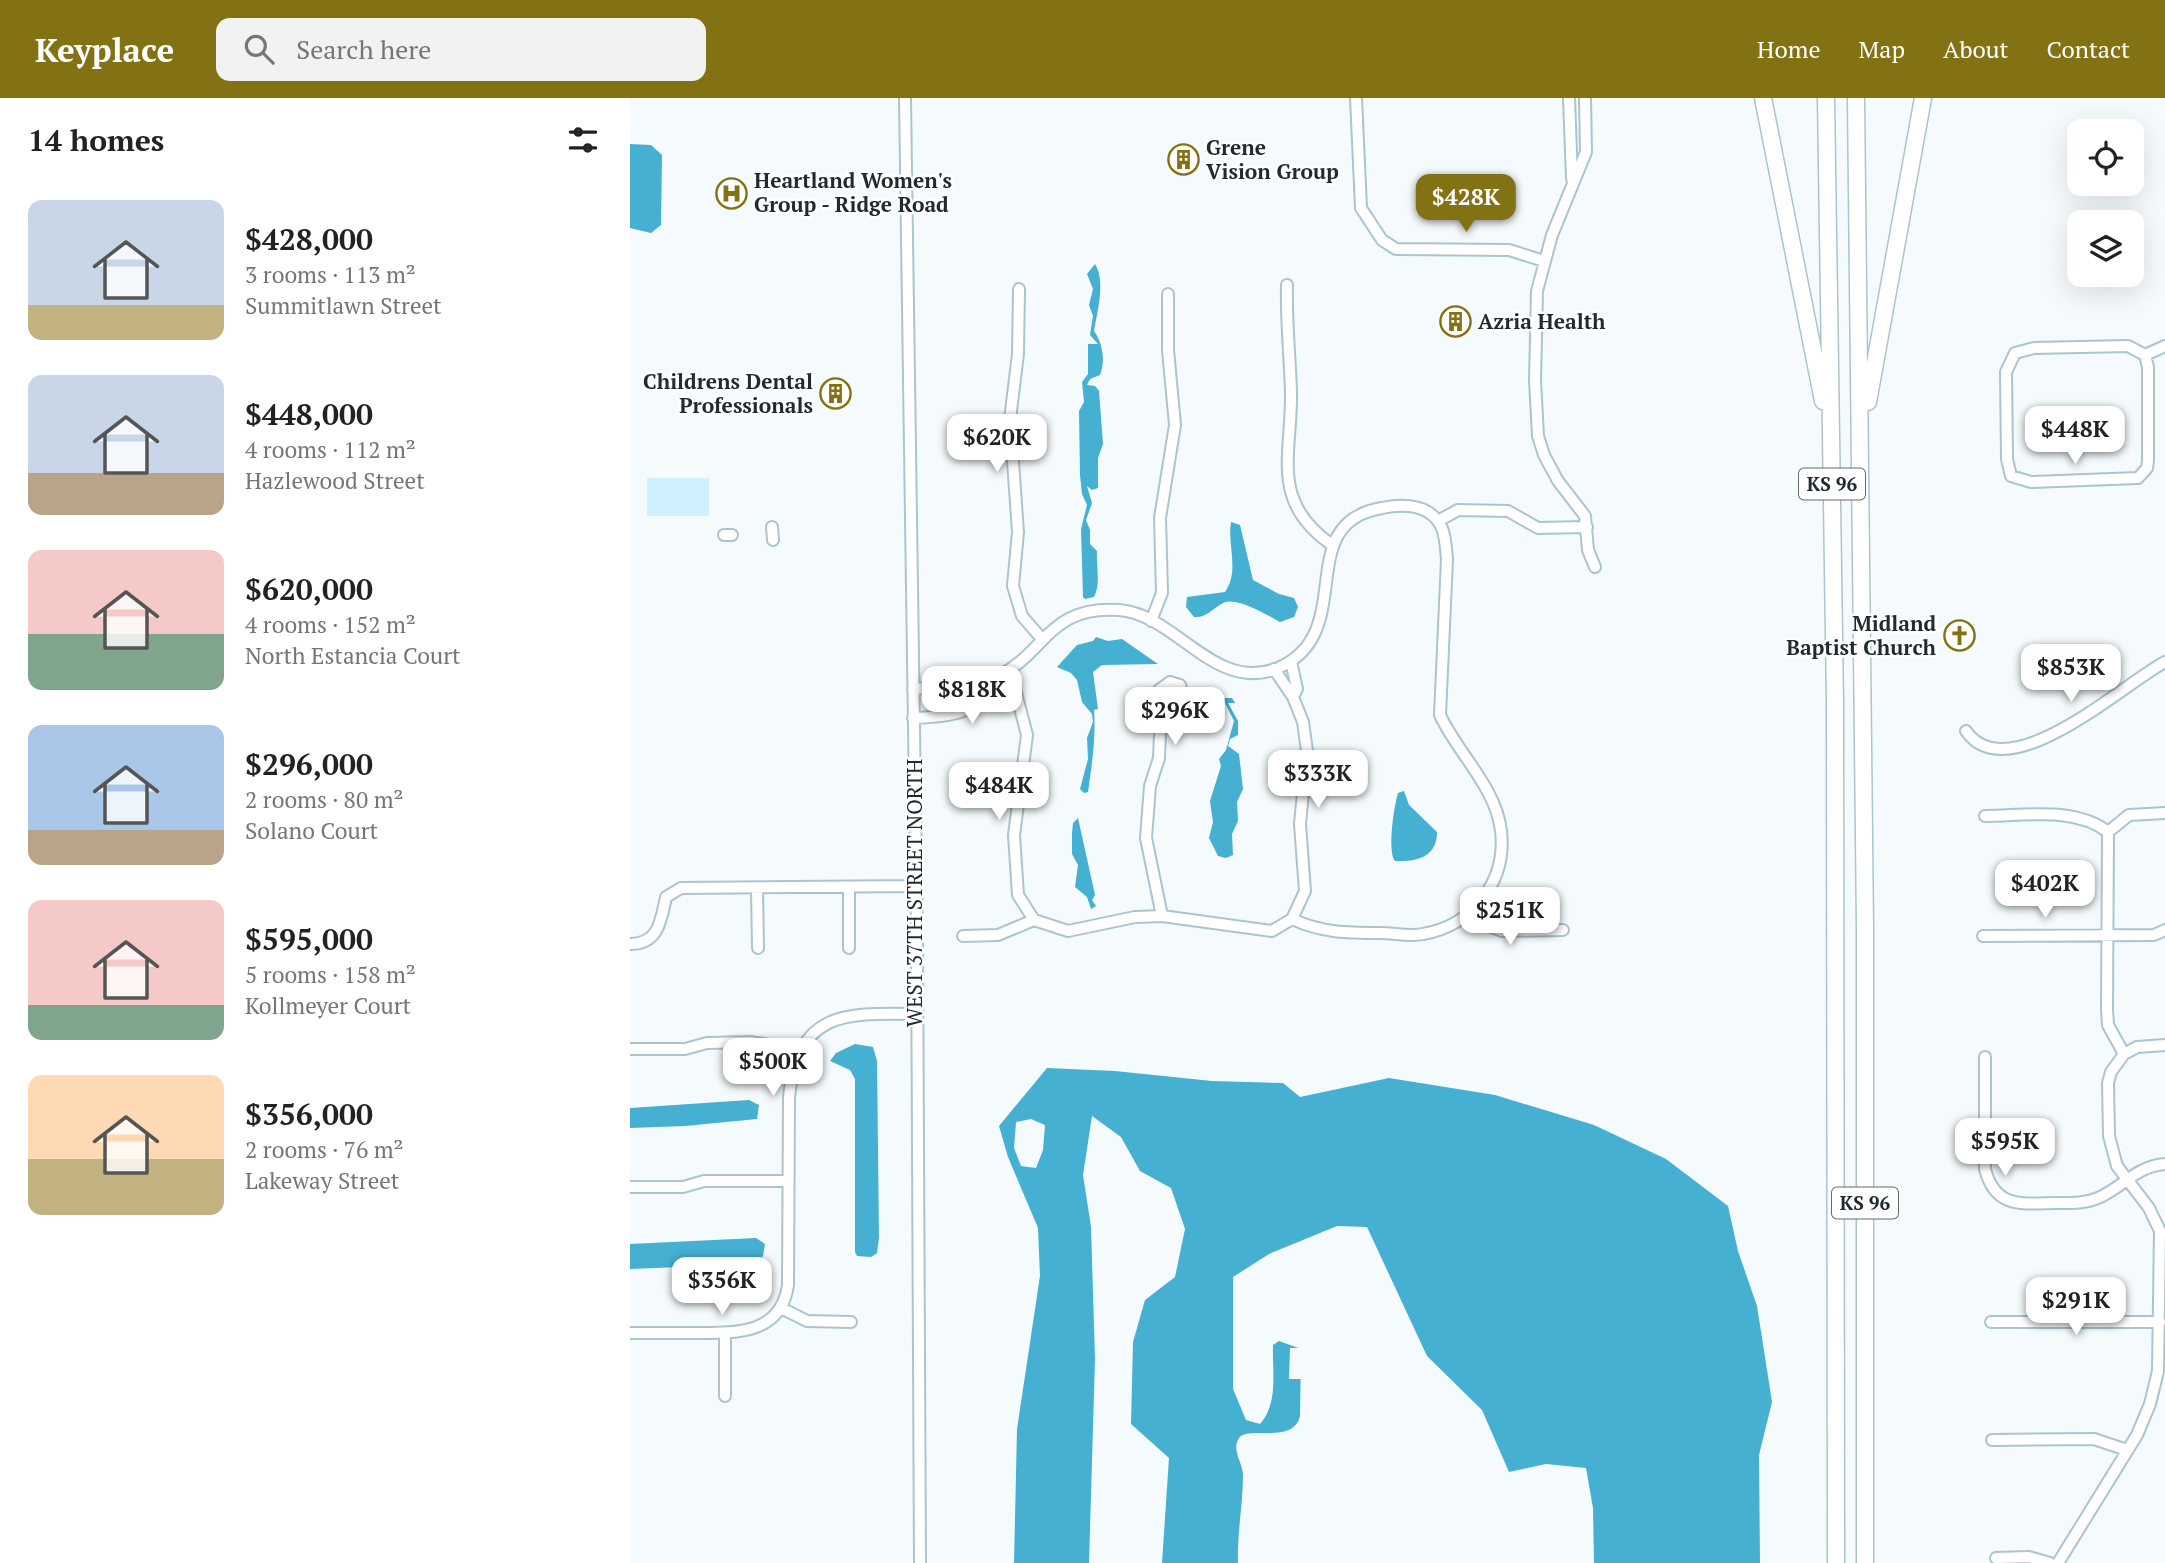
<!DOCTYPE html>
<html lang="en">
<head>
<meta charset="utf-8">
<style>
  body { margin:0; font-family:"PT Serif",serif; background:#f2f2f2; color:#222; height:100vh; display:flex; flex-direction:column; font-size:26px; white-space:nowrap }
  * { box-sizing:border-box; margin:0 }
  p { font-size:23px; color:#767676 }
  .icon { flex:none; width:38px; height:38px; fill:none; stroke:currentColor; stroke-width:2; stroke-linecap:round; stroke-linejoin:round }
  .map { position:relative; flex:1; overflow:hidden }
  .drawer { display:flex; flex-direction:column; background:#fff; width:630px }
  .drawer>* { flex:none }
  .fabs { position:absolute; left:1437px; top:21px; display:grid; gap:14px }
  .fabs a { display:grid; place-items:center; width:77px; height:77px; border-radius:14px; background:#fff; box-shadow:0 7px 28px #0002; font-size:35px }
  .price { position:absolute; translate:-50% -60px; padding:0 16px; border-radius:14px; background:#fff; color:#222; font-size:23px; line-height:46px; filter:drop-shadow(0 2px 4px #0008) }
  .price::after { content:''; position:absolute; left:50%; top:42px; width:21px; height:16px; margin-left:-10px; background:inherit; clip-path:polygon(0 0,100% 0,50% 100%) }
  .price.selected { background:#837213; color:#fff }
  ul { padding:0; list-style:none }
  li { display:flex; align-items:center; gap:21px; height:175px; padding:0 28px }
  li span { display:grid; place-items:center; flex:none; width:196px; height:140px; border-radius:14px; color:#555 }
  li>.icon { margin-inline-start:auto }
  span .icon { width:84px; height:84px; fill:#fffc; stroke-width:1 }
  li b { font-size:30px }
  h2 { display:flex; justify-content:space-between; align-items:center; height:84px; padding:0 28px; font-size:30px }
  header { display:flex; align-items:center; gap:42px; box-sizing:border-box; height:98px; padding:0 35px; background:#837213; color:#fff }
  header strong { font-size:33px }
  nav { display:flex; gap:38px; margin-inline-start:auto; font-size:24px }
  .search { width:490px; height:63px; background:#f2f2f2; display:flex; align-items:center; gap:18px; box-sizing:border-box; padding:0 24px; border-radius:14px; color:#767676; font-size:26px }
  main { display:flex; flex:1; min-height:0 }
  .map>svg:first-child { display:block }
</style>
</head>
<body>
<header>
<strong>Keyplace</strong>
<div class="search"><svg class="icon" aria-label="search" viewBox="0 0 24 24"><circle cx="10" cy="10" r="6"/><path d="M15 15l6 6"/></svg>Search here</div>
<nav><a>Home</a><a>Map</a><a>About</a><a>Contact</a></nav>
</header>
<main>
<section class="drawer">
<h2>14 homes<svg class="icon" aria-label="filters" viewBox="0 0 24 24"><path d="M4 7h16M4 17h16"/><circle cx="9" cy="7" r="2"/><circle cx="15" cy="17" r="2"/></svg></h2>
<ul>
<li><span style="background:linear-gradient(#c9d6e8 75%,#c2b280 0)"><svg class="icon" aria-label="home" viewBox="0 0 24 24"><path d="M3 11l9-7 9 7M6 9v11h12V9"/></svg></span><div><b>$428,000</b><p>3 rooms · 113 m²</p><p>Summitlawn Street</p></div></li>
<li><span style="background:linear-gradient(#c9d6e8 70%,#b9a48a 0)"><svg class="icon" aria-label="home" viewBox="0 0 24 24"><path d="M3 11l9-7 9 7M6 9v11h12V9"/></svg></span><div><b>$448,000</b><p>4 rooms · 112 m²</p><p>Hazlewood Street</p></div></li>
<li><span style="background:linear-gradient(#f6c9c9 60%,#7fa58c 0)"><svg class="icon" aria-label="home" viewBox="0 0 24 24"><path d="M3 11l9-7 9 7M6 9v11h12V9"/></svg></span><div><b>$620,000</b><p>4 rooms · 152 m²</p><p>North Estancia Court</p></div></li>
<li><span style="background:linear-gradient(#a9c7e8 75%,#b9a48a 0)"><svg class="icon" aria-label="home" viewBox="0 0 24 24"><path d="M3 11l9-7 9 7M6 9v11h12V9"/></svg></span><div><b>$296,000</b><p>2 rooms · 80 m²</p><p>Solano Court</p></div></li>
<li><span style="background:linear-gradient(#f6c9c9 75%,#7fa58c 0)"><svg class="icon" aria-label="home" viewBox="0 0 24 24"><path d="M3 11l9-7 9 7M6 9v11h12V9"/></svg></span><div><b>$595,000</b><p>5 rooms · 158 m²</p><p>Kollmeyer Court</p></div></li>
<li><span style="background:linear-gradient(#ffd9b3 60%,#c2b280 0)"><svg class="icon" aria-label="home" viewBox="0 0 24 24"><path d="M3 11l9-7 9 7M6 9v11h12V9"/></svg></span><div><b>$356,000</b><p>2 rooms · 76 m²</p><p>Lakeway Street</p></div></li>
</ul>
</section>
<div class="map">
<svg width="1535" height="1465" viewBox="0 0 1535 1465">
  <rect width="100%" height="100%" fill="#f5fbfd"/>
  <path fill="#cff1fe" d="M17,380H79V418H17Z"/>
  <path fill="#45b0d2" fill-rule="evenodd" d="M0,46L21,47L32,57L31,127L21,135L0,130Z
    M465,166C476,184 467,214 464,233C472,244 476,262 470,277L460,281L457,287L465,288L469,293L473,346L468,360V390L462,392L457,388L462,405L456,422L460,432V446L467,453C466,467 471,486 464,499L455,501L453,499L451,431L457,407L452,396L450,377L449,313L454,304L452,284L458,276V246H468L460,237L463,218L459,207L463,191L457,176Z
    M601,424L610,427L623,482L649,496L664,500L668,509L664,519L650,524C637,517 606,498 593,505C583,510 577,520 564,519L556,509L557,499L595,494C610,473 597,447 601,424Z
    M466,539L478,543L492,541L528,566L472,567L463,574L468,611L464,612C466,640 462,666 458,694L454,695L450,691L458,661L457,640L463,624L462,616L452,604L447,582L441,575L427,569L447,547L463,543Z
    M578,600H602L605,605H598L608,623V637L600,641L598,648L609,656L613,691L607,704L608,723L602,736L603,757L596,760L588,758L579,740L583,724L580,703L591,668L589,661L596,652L604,623L595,605L582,607L573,601Z
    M774,693L779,707L807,734C807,759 787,764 765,763C757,754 764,708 768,695Z
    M448,720L465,797L462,802L466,808L461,811L457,799L445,789L448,767L442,756V735L443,725Z
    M225,946L243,949L247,963L249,1140L247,1155L241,1159L227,1158L225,1154V981L220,972L200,963L206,955Z
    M417,970L485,973L582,983L653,985L670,999L759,980L865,997L964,1027L1036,1061L1098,1108L1108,1153L1127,1208L1142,1304L1129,1357L1130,1465H964L963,1410L956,1370L916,1366L879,1374L852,1312L797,1258L737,1129L707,1128L639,1156L603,1179V1291L616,1322L630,1326C649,1304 642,1273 643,1247L649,1243L671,1251L670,1318C663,1347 618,1327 609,1340C601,1352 613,1365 613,1377C613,1406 607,1435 608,1465H532L539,1360L501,1326L503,1244L515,1202L545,1179L555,1131L541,1090L510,1073L491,1039L462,1018L453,1077L461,1129L465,1261L459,1465H384L387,1331L410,1178L408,1130L378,1059L369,1028ZM401,1021L415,1027L413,1052L406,1070L391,1068L384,1050L386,1024Z
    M119,1002L129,1007L127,1021L55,1028L0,1030V1010Z
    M126,1140L135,1146L133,1158L126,1166L0,1171V1146Z"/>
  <path fill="#f5fbfd" d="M660,1250H671V1261L676,1262L672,1264L671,1281H659Z"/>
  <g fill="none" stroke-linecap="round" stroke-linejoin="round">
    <defs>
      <path id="minor" d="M275,0L287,839L290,1465
        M726,0L731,110L752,142L766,151L879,152L914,163
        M939,0L942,81
        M955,0L956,54L922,137L907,193L905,282L908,338L914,357L928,383L955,418L958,452L965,469
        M657,187C656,223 660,259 661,295C662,357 639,403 702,447
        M389,191L388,256L380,321L388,434L383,488L392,518L412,541
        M1515,257L1518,269V363L1517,370L1508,380L1401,384L1381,378L1377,361L1376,274L1385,255L1404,250L1498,248L1515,257L1535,248
        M808,423L828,412L878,413L908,430L957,429
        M142,429L143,442
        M94,437H102
        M521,523L532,495L530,420L545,327L538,252V196
        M644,571L663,599L667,591L661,563
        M375,574L385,591L397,637L384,737L388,797L404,822L438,833L505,819L532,818L642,833L662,821L675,793L670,726L677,653L673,624L663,599
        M283,591C309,589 343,590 367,579C417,554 419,507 489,512C546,516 585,596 648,570C730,535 660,425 752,410C767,407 784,406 798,414C816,425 815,443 817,461L810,617C828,656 866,689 871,733C877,784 842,828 793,836C779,839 764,835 750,835C718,835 692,835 662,821
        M361,591L387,604
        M531,612L529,592L540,584L550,587L553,597L545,607L531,612L529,660L520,688L516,740L532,818
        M283,620C316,619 354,617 364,580
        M1336,633C1378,693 1493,586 1535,564
        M1355,718C1394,718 1445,708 1478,734
        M1478,734L1499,717L1535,715
        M127,791L128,850
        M835,819L872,833L933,832
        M333,838L368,837L404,822
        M1353,838L1524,837L1535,832
        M0,846C29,846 31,822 36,799L51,790L284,788
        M219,850V790
        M0,951H55L77,945L120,944L139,947L168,960
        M1494,956L1507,949L1535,947
        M1355,959V1071C1365,1110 1391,1106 1424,1105C1439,1105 1454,1106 1468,1100C1492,1090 1506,1068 1535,1066
        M0,1089H53L74,1083H158
        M151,1210L177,1223L221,1224
        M1361,1224H1530
        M0,1235C22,1235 43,1235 65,1235C105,1235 151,1237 158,1187L159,999C168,913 214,915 285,916
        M95,1235V1298
        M1362,1342L1464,1341L1497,1352
        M1366,1460L1399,1459L1420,1465
        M1428,1465L1507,1337L1520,1306L1528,1273L1530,1133L1519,1110L1487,1068L1479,1038L1478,985L1481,974L1494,956L1478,927L1477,911L1478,734"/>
      <path id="highway" d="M1133,0L1193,303
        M1196,0L1205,605L1206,1465
        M1226,0L1235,831V1465
        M1238,304L1293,0"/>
    </defs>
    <use href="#minor" stroke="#aac5d0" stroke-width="14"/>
    <use href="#highway" stroke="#aac5d0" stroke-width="19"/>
    <use href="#minor" stroke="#fff" stroke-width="10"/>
    <use href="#highway" stroke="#fff" stroke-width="16"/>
  </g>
  <defs>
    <symbol id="building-ring" viewBox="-11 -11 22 22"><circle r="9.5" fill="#fff" stroke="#837213" stroke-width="1.5"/><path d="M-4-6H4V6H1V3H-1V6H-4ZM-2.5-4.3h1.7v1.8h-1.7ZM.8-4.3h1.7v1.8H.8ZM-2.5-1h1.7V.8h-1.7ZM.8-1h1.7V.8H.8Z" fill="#837213"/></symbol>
    <symbol id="hospital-ring" viewBox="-11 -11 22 22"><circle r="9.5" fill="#fff" stroke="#837213" stroke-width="1.5"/><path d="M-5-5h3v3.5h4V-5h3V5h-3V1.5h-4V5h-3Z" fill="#837213"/></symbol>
    <symbol id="church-ring" viewBox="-11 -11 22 22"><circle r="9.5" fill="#fff" stroke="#837213" stroke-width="1.5"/><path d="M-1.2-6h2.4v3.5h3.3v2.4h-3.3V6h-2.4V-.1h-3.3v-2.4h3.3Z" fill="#837213"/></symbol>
  </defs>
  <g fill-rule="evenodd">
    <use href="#building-ring" x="536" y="44" width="35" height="35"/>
    <use href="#hospital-ring" x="84" y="78" width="35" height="35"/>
    <use href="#building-ring" x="808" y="206" width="35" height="35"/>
    <use href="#building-ring" x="188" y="278" width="35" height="35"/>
    <use href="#church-ring" x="1312" y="520" width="35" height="35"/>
  </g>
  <g text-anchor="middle" stroke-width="5" stroke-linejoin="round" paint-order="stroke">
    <g fill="#fff" stroke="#636b6d" stroke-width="2">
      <rect x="1169" y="370.5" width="66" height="31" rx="5"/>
      <rect x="1202" y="1089.5" width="66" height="31" rx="5"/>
    </g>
    <g font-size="19" font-weight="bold" fill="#202b2f">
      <text x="1202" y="393">KS 96</text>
      <text x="1235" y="1112">KS 96</text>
    </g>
    <g font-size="21" font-weight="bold" fill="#202b2f" stroke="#fff" text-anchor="start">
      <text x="576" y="57">Grene<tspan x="576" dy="24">Vision Group</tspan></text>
      <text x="124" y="90">Heartland Women's<tspan x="124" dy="24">Group - Ridge Road</tspan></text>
      <text x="848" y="231">Azria Health</text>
      <text x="183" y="291" text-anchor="end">Childrens Dental<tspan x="183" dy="24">Professionals</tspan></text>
      <text x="1306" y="533" text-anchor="end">Midland<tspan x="1306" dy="24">Baptist Church</tspan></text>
    </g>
    <g font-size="21" fill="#202b2f" stroke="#fff">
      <text transform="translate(285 795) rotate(-90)" y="7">WEST 37TH STREET NORTH</text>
    </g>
  </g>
</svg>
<div class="fabs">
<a><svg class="icon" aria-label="locate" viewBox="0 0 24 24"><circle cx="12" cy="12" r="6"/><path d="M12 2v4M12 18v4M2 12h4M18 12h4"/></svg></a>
<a><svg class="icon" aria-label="layers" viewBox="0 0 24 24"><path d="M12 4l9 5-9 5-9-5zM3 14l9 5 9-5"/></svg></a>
</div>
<b class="price selected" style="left:836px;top:136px">$428K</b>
<b class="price" style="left:1445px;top:368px">$448K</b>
<b class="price" style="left:367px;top:376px">$620K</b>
<b class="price" style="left:1441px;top:606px">$853K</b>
<b class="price" style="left:342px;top:628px">$818K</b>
<b class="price" style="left:545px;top:649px">$296K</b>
<b class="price" style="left:688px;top:712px">$333K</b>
<b class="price" style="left:369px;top:724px">$484K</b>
<b class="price" style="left:1415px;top:822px">$402K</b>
<b class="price" style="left:880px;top:849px">$251K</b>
<b class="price" style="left:143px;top:1000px">$500K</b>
<b class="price" style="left:1375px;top:1080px">$595K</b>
<b class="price" style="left:92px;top:1219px">$356K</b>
<b class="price" style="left:1446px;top:1239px">$291K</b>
</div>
</main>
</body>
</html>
